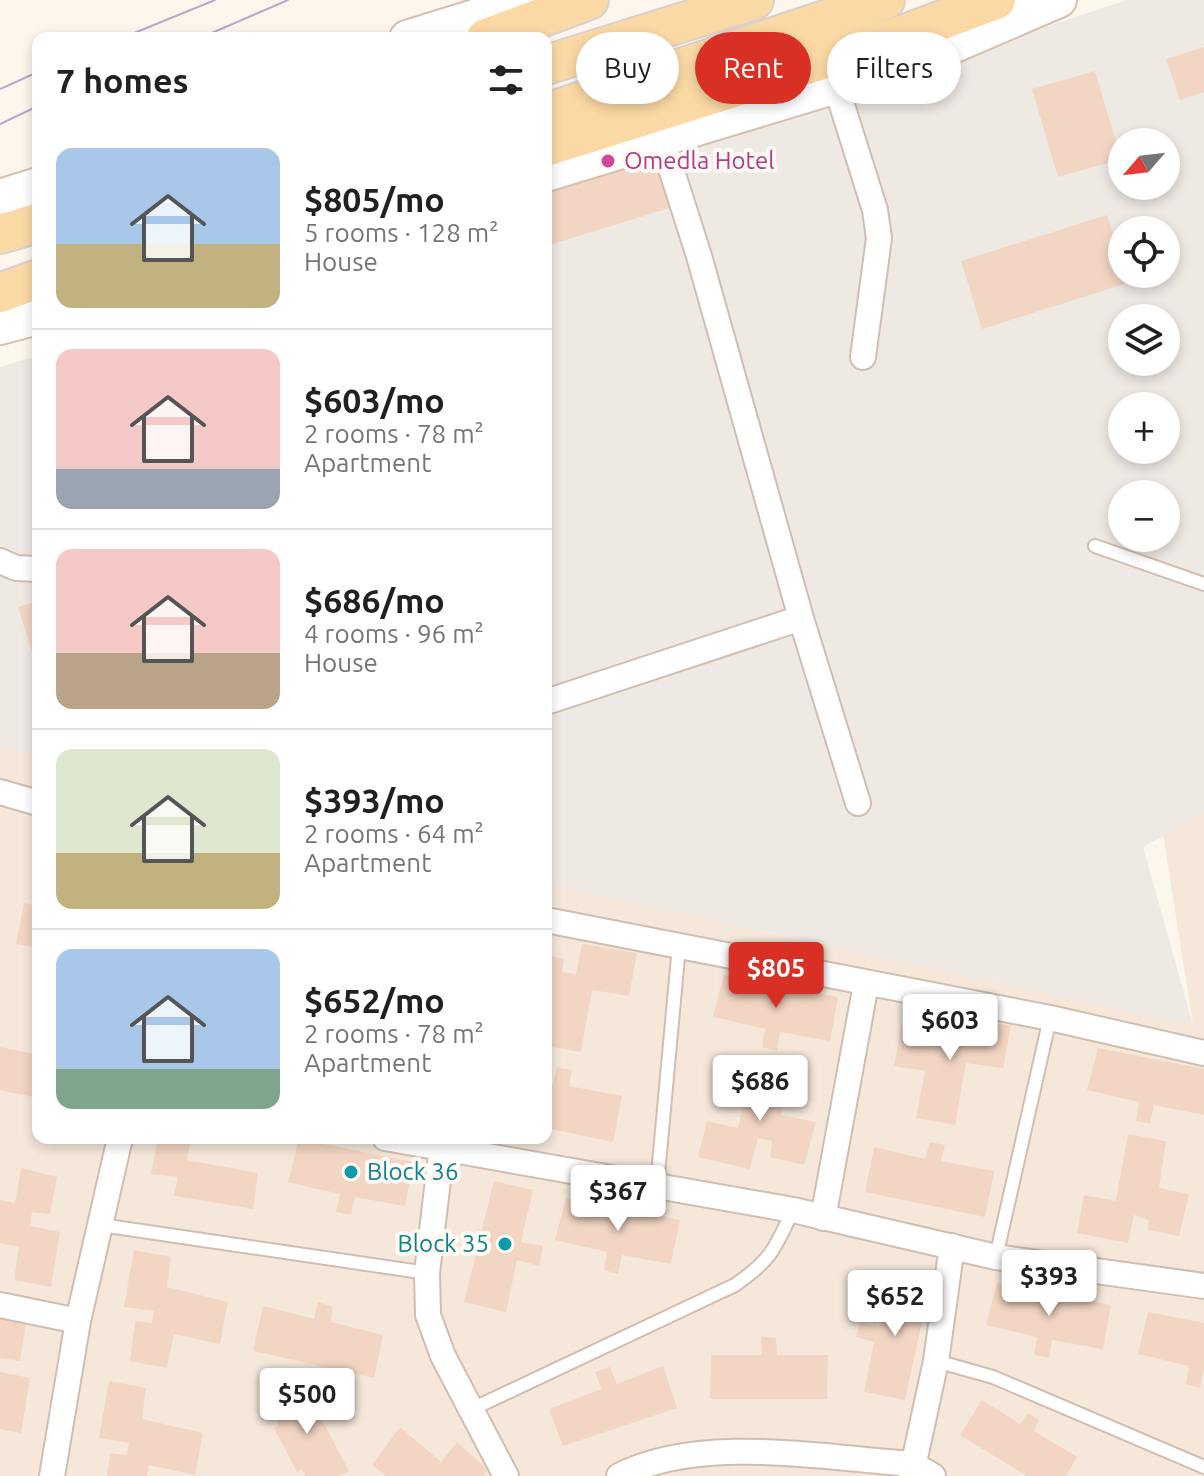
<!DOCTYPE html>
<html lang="en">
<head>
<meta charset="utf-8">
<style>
  body { margin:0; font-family:Ubuntu,sans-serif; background:#f2f2f2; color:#202124; height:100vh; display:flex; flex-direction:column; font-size:30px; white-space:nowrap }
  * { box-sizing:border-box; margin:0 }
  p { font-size:26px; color:#757577 }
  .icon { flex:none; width:44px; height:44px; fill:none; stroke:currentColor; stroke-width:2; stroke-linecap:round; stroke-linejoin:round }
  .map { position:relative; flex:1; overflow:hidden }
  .details { position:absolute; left:32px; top:32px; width:520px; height:1112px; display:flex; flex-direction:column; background:#fff; border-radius:16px; box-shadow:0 4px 12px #0003 }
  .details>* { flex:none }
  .hud { position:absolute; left:576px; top:32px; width:508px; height:72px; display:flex; gap:16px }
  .needle { width:52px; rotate:242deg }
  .buttons { position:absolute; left:1108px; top:128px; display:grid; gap:16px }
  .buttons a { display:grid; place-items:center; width:72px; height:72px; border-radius:50%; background:#fff; box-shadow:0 4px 12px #0003; font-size:40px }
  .price { position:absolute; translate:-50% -68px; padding:0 18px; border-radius:8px; background:#fff; color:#222; font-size:26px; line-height:52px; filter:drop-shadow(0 2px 4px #0008) }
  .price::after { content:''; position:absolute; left:50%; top:48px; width:24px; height:18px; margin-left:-12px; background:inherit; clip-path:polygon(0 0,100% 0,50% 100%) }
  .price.selected { background:#d93025; color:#fff }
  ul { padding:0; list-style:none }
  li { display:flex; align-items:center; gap:24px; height:200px; padding:0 24px }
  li+li { border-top:2px solid #e0e0e0 }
  li span { display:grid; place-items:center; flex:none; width:224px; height:160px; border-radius:16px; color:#555 }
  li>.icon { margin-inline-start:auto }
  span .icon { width:96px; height:96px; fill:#fffc; stroke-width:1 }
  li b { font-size:34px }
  h2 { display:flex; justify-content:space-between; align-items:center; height:96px; padding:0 24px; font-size:34px }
  .tag { padding:0 28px; border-radius:36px; background:#fff; box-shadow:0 4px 12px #0003; font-size:28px; line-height:72px }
  .tag.selected { background:#d93025; color:#fff }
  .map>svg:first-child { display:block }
</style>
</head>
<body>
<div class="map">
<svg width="1204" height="1476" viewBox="0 0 1204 1476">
  <rect width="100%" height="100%" fill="#fdf6ec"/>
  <path fill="#f5e8da" d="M0,745L38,756V1138H546V884L1193,1025L1163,834L1204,811V1476H0Z"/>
  <path fill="#efe9e4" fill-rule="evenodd" d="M1127,0H1204V813L1143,847L1193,1025L546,884V192ZM1122,142H1166V186H1122ZM1122,230H1166V274H1122ZM1122,318H1166V362H1122ZM1122,406H1166V450H1122ZM1122,494H1166V538H1122Z
    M38,356V756L0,745V367Z"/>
  <path fill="#f3d5c3" d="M1204,47V92L1180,100L1166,59Z
    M1095,71L1121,159L1058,177L1032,89Z
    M653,148L673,207L546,246V180Z
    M1107,215L1122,264V274H1125L1128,283L982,329L961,261Z
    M38,601V668H37L18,607Z
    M24,903L38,906V948L16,944Z
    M582,944L637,953L629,996L592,990L581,1052L546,1046V1026L551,998L546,997V955L564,959L562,972L576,974Z
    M724,975L838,997L830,1041L780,1032L777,1051L762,1047L765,1029L713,1017Z
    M955,1016L1011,1026L1003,1068L966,1063L955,1125L916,1118L925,1071L894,1066L902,1023L937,1032L936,1045L950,1047Z
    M0,1047L38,1055V1098L0,1090Z
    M1098,1048L1204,1069V1115L1154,1105L1150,1124L1136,1121L1139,1102L1087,1090Z
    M753,1058L789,1065L781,1115L816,1122L804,1165L770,1157L772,1141L758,1138L750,1169L698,1157L707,1121L738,1128Z
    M557,1067L572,1070L569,1086L622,1096L613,1142L546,1128V1083L553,1084Z
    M1128,1134L1166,1141L1159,1188L1189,1194L1179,1236L1148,1230L1149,1220L1134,1215L1128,1243L1077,1233L1084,1195L1116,1201Z
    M158,1138H191L187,1160L258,1173L253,1209L174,1196L178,1177L151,1174Z
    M299,1139L413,1162L405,1206L355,1197L351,1215L336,1212L340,1194L288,1182Z
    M930,1142L945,1145L941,1161L994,1171L985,1217L865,1192L874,1147L925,1159Z
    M21,1168L57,1177L50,1214L32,1212L30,1226L60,1232L51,1287L14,1280L19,1247L0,1243V1200L15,1203Z
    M494,1181L533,1190L521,1242L543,1246L539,1266L517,1260L506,1312L464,1302Z
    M566,1198L680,1220L671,1264L622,1255L618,1274L604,1270L607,1252L555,1240Z
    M134,1250L171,1257L167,1287L228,1302L220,1344L174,1334L167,1368L130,1361L135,1321L152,1323L154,1311L124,1307Z
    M890,1274L930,1284L905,1400L864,1392L874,1342L856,1337L860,1323L879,1327Z
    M997,1283L1111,1305L1103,1349L1052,1340L1049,1358L1034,1355L1037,1337L986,1325Z
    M318,1302L333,1307L331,1322L383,1335L374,1378L253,1351L263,1306L314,1319Z
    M1148,1312L1204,1323V1369L1200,1388L1186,1384L1189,1366L1138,1354Z
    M0,1317L26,1323L20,1361L0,1358Z
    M761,1336L776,1338L777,1355H828L827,1399H710L711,1355H762Z
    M663,1366L677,1408L563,1446L549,1409L602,1389L595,1372L610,1367L617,1384Z
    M0,1372L30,1378L21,1433L0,1429Z
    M109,1381L146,1388L142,1419L203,1433L195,1475L149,1465L147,1476H107L110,1453L127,1455L129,1443L99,1438Z
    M304,1386L349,1471L339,1476H305L302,1469L297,1472L274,1428L279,1425L269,1404Z
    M982,1400L1020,1424L1028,1413L1039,1420L1034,1431L1077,1457L1066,1476H1027L960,1435Z
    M400,1427L441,1462L457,1442L488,1470L483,1476H386L372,1465Z"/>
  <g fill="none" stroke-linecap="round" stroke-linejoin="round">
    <defs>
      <path id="lane" d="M1095,546L1204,584
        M657,1185L679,946
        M101,1225L427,1273
        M996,1257L1050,1018
        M936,1361L993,1377L1204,1467
        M470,1410L735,1285C772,1259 774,1250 793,1210"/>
      <path id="street" d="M836,86L875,210L879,238L863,357
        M662,140L699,256L801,618L858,803
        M0,561L16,568L38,569
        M546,702L801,618
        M0,792L38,803
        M546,920L1050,1018L1204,1053
        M385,1138L793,1210L996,1257L1204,1286
        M443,1138L427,1273L428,1315L443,1356L506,1476
        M823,1218L866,984
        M0,1305L78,1321
        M52,1476L78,1321L120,1138
        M619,1476C701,1434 824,1458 913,1464L933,1476
        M911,1476L936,1361L952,1246"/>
      <path id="secondary" d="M407,38L529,0
        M546,174L836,86L943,50L1059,0
        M0,197L38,185
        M0,327L38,317"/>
      <path id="primary" d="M486,38L589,0
        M546,65L754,0
        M546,113L885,0
        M546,147L902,35L996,0
        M0,234L38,223
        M0,293L38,279"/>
    </defs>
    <use href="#lane" stroke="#d1beb0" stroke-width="16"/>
    <use href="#street" stroke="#d1beb0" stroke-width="28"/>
    <use href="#secondary" stroke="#d6c0b0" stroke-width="38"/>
    <use href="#primary" stroke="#dad1cd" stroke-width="42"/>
    <use href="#lane" stroke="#fff" stroke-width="12"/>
    <use href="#street" stroke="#fff" stroke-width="24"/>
    <use href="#secondary" stroke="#fff" stroke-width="34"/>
    <use href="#primary" stroke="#fbd9a5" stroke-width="38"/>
    <path stroke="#b9a8c9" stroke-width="2" d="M122,38L215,0
      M200,38L288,0
      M0,89L38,72
      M0,124L38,106"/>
  </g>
  <circle fill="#d1479c" stroke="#fffaf3" stroke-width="3" cx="608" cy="161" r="8"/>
  <g fill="#0f9aa8" stroke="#fffaf3" stroke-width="3">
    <circle cx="351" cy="1172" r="8"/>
    <circle cx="505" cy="1244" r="8"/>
  </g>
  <g text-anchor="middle" stroke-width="8" stroke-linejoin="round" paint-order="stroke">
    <g font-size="24" fill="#b23c85" stroke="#fffaf3" text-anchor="start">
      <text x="624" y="169">Omedla Hotel</text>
    </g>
    <g font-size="24" fill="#0d838f" stroke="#fffaf3" text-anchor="start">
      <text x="367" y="1180">Block 36</text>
      <text x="489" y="1252" text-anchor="end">Block 35</text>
    </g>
  </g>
</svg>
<div class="buttons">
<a><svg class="needle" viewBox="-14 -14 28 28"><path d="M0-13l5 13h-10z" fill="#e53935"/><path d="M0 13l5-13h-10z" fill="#757577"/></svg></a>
<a><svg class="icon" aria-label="locate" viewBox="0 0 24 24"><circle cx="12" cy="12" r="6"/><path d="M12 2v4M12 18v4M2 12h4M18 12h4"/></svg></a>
<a><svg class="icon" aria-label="layers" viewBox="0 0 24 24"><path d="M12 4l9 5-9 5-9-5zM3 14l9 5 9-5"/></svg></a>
<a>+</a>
<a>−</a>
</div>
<b class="price selected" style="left:776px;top:1010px">$805</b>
<b class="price" style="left:950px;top:1062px">$603</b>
<b class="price" style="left:760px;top:1123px">$686</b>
<b class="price" style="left:618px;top:1233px">$367</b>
<b class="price" style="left:1049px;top:1318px">$393</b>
<b class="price" style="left:895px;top:1338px">$652</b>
<b class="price" style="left:307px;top:1436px">$500</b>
<div class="hud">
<a class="tag">Buy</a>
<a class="tag selected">Rent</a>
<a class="tag">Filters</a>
</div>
<section class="details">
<h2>7 homes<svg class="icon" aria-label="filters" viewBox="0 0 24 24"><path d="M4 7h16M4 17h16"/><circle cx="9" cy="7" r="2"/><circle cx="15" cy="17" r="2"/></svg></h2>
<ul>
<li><span style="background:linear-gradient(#a9c7e8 60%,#c2b280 0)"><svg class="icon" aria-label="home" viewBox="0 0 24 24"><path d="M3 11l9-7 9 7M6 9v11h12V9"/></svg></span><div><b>$805/mo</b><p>5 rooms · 128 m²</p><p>House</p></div></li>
<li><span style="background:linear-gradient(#f6c9c9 75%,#9aa5b1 0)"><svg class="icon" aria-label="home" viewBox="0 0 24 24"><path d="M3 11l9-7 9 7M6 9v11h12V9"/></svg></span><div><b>$603/mo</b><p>2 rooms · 78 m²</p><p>Apartment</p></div></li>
<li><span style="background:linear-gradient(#f6c9c9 65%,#b9a48a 0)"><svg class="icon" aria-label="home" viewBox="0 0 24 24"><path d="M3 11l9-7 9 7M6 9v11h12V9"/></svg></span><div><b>$686/mo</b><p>4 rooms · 96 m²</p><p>House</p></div></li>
<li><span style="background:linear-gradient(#dfe7d0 65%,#c2b280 0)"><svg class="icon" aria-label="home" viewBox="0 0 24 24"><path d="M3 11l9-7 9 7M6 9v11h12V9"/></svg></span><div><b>$393/mo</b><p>2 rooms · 64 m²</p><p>Apartment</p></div></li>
<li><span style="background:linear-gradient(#a9c7e8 75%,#7fa58c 0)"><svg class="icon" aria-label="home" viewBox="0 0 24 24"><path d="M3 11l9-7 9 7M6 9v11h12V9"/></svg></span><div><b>$652/mo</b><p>2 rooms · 78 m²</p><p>Apartment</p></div></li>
</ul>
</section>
</div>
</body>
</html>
